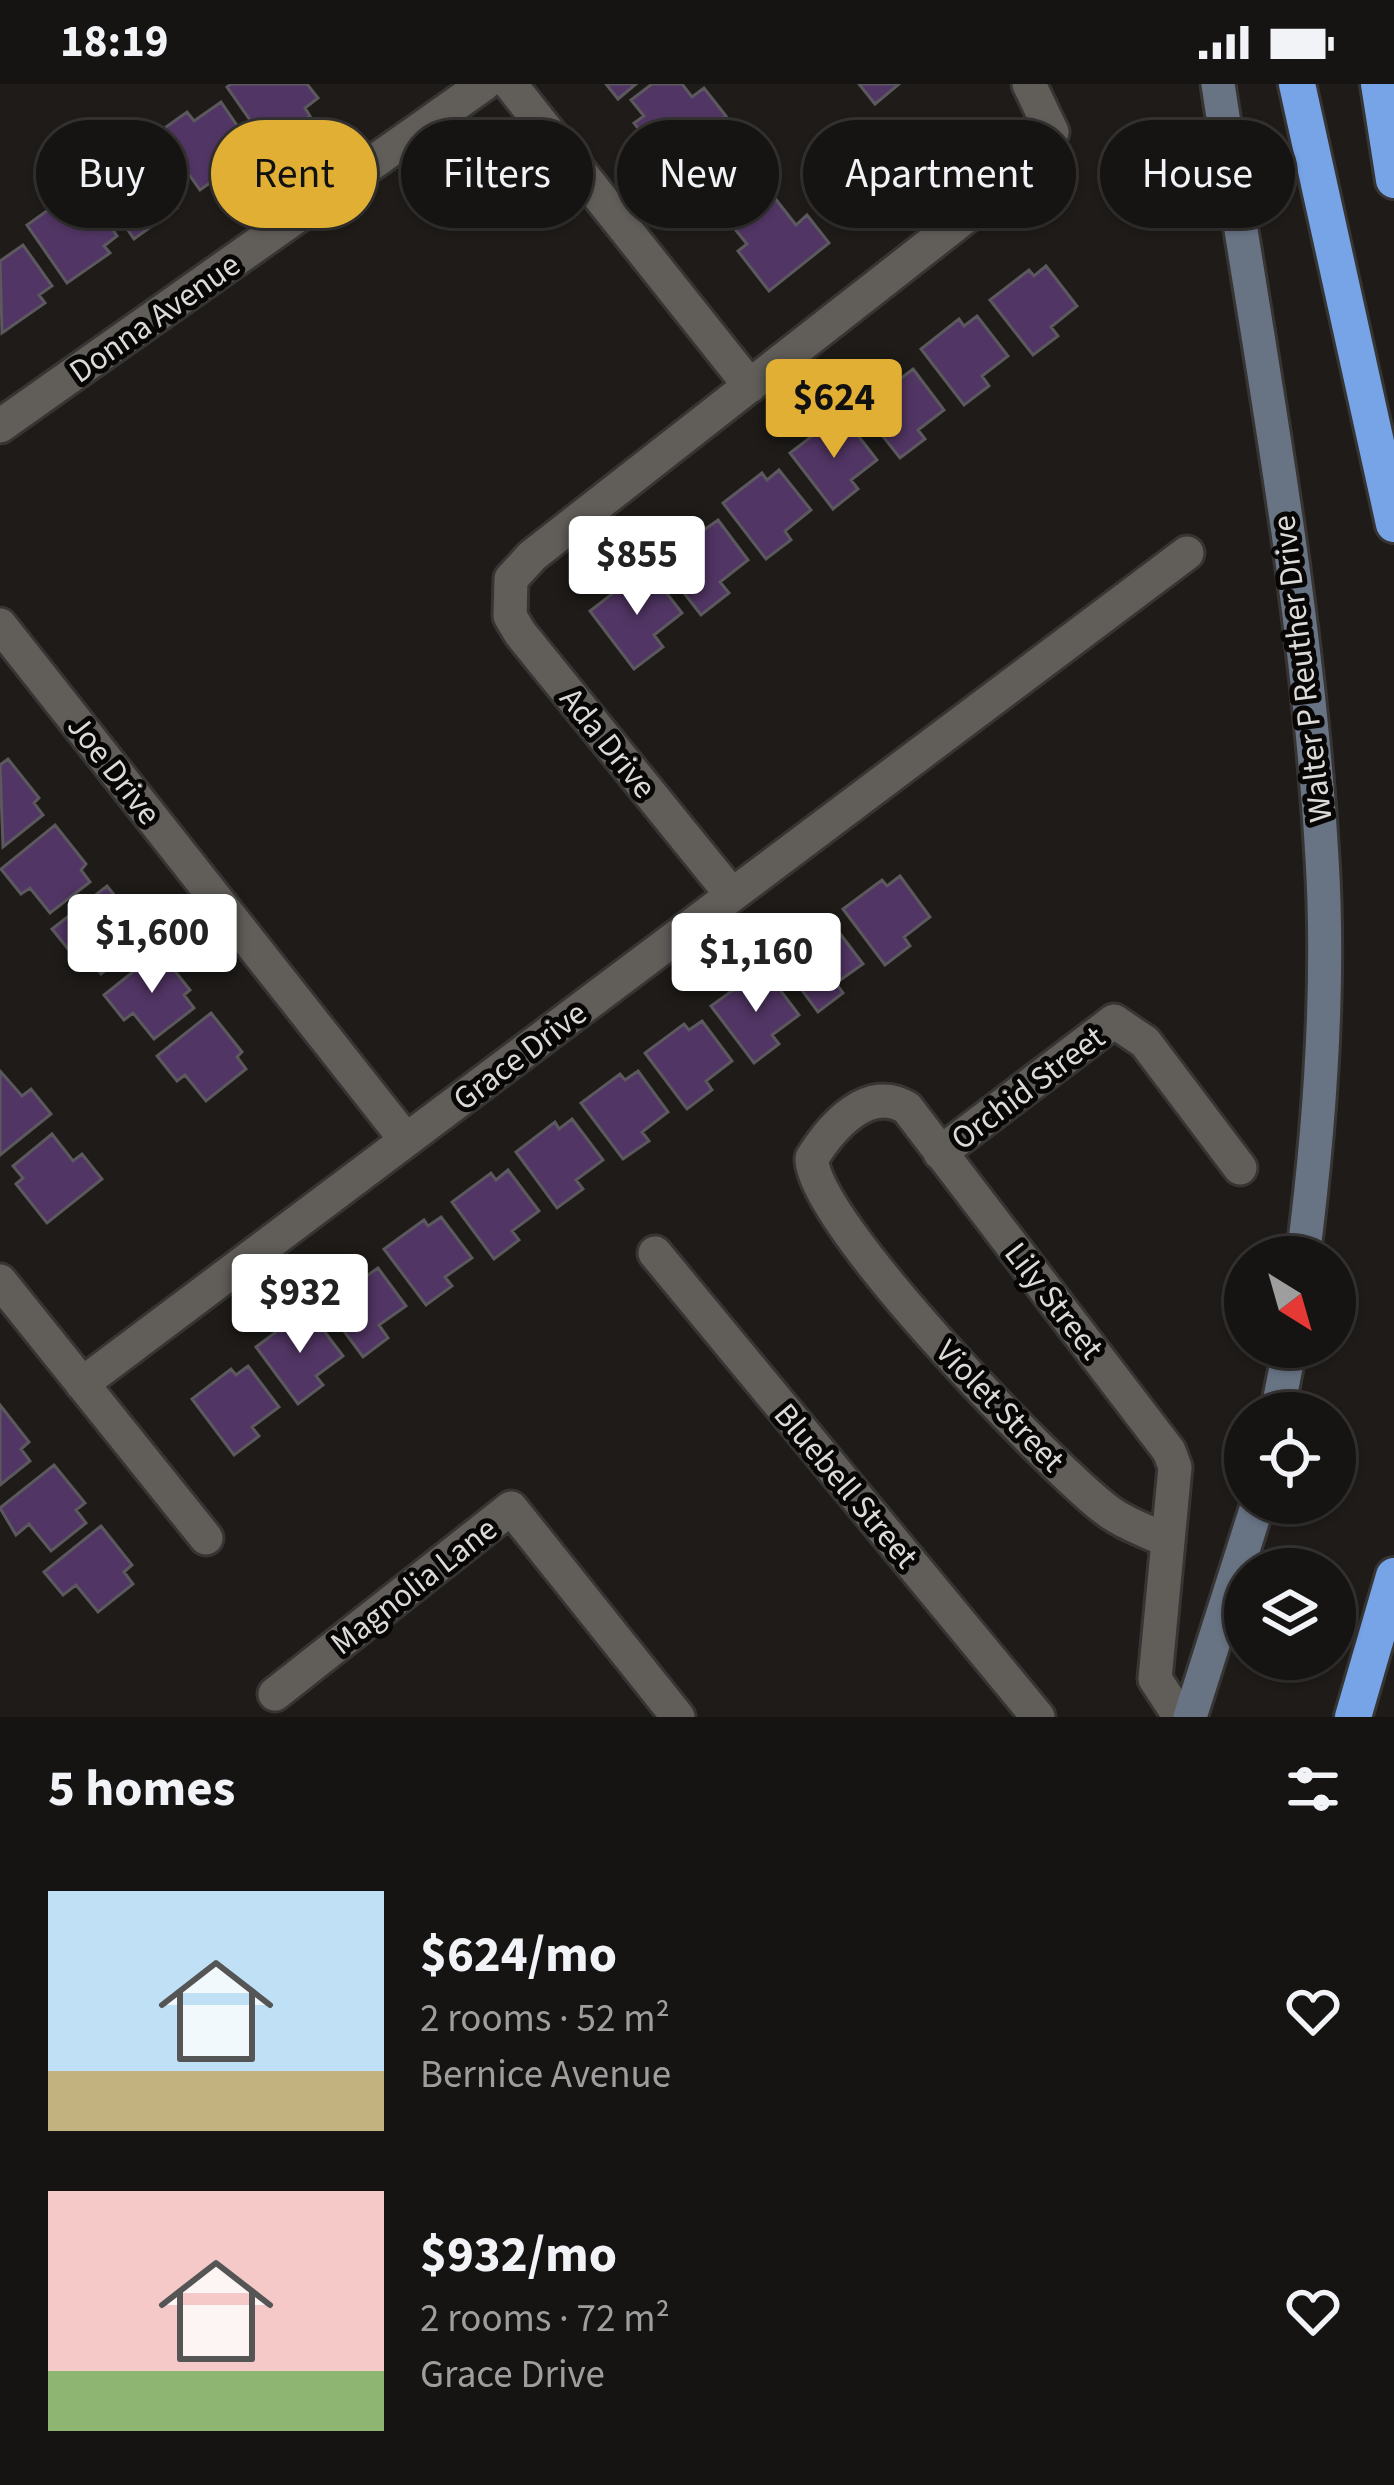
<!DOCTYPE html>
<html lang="en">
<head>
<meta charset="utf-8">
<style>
  body { margin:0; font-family:"Source Sans 3",sans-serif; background:#232120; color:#f1f3f6; height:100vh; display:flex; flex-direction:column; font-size:45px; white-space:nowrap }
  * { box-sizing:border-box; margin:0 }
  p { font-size:39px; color:#9e9e9f }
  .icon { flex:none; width:66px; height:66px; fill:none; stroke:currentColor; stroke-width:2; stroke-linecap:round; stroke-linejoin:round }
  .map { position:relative; height:1633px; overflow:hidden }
  .drawer { display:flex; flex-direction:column; background:#161412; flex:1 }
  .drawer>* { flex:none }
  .top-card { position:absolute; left:36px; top:36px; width:1323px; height:108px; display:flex; gap:24px }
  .needle { width:78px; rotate:143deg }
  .tools { position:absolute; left:1224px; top:1152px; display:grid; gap:24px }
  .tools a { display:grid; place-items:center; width:132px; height:132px; border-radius:50%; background:#161412; box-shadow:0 3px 9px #0004,0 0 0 3px #353332; font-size:60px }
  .price { position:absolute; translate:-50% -102px; padding:0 27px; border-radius:12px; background:#fff; color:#222; font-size:39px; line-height:78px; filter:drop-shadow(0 3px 6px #0008) }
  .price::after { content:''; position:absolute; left:50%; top:72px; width:36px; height:27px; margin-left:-18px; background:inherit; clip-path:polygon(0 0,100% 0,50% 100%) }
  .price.current { background:#e1af34; color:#111 }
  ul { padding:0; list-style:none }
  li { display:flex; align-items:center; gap:36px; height:300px; padding:0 48px }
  li span { display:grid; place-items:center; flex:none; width:336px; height:240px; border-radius:0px; color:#555 }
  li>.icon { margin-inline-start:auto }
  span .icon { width:144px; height:144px; fill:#fffc; stroke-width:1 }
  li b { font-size:51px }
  h2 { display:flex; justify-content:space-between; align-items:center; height:144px; padding:0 48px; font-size:51px }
  .pill { padding:0 42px; border-radius:54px; background:#161412; box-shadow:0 3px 9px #0004,0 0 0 3px #353332; font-size:42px; line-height:108px }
  .pill.current { background:#e1af34; color:#111 }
  .status { display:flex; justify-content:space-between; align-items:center; height:84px; padding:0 60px; background:#161412; direction:ltr }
  .status svg { height:33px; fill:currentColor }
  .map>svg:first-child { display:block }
</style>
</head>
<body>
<div class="status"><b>18:19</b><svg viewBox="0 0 49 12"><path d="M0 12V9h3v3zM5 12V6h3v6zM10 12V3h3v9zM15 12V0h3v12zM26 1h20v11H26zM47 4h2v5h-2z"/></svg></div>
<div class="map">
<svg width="1394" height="1633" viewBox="0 0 1394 1633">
  <rect width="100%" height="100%" fill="#1e1b18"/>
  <path fill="#513564" stroke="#5b595d" stroke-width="3" d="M231,0H307L318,14L305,24L310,32L268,62L227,3Z
    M606,0H636L618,15Z
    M652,0H682L692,13L704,4L726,32L666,80L634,39L644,32L631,16Z
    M859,0H899L875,20Z
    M221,18L249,59L237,68L242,76L200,106L159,48L187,28L194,37Z
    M723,47L745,75L757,66L779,94L719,141L687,101L696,94L684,78Z
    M155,67L184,108L171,117L177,124L134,155L93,96L121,76L128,86Z
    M89,112L117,152L104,162L110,169L67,199L27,141L55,121L62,131Z
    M774,113L796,141L807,131L829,159L769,207L738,167L747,160L734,144Z
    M23,161L52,202L39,211L45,219L2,249L0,177Z
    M1046,182L1077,222L1051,243L1058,252L1033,271L990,216L1029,186L1034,192Z
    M977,232L1008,272L982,292L989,302L964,321L921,265L959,235L964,242Z
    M913,285L944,326L918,346L925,355L900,374L856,318L895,289L900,295Z
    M846,336L877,376L851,396L858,405L833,425L790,369L829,339L834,345Z
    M779,386L811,426L785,447L791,456L766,475L723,419L762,389L767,396Z
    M718,436L748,476L720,498L729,509L701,531L656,473L696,442L701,448Z
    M651,489L682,529L654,551L663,563L634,585L590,527L630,496L635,502Z
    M8,675L39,714L34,719L43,731L3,763L0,681Z
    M55,741L86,780L81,786L90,798L50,829L30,804L21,810L1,785Z
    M900,792L930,833L904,853L910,862L885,881L843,825L882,796L887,802Z
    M107,802L138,841L132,846L142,858L101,890L81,864L73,871L52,845Z
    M832,839L863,880L836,899L843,909L818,928L776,871L815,842L820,848Z
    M159,867L190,906L184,911L194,924L154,955L133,929L124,936L104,911Z
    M768,890L799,931L772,951L779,960L754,979L711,922L751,893L756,900Z
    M211,929L242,968L237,973L246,985L206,1017L185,991L177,997L157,972Z
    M702,937L732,977L706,997L712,1006L687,1025L645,969L684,940L689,946Z
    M0,987L22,1012L31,1005L51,1030L0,1071Z
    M638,987L668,1028L642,1048L649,1057L623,1075L581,1019L620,990L625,996Z
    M572,1035L603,1076L576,1096L583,1105L557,1124L516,1068L555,1038L559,1045Z
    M52,1050L73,1077L82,1070L102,1095L47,1139L16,1100L23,1094L13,1082Z
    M508,1086L539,1127L512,1147L519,1156L494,1175L452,1118L491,1089L496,1096Z
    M441,1133L472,1174L445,1193L452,1202L426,1221L384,1165L424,1136L428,1142Z
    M378,1184L406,1222L379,1241L388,1254L363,1273L321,1216L360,1187L365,1193Z
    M312,1231L343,1272L316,1292L323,1301L298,1320L256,1263L295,1234L299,1240Z
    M248,1282L279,1323L252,1343L259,1352L234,1371L192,1315L231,1285L236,1291Z
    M0,1321L29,1358L21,1365L30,1377L0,1401Z
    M54,1381L85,1419L76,1426L86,1439L51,1467L29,1440L16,1451L0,1424Z
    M101,1442L132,1481L124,1488L133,1500L98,1528L76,1501L63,1511L44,1488Z"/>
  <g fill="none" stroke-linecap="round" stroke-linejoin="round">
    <defs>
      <path id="minor" d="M510,0L750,302
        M0,342L484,0
        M0,541L406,1056
        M732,811L520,549L510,532L511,495L532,472L1043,72L1052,48L1029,0
        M940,1069L1114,937L1145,958L1240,1084
        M655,1169L1038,1633
        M0,1197L206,1454
        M82,1300L1187,469
        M1166,1456C1147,1447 1125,1440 1108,1427C1052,1385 808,1133 812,1074C832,1042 869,1000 907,1024L1169,1367L1175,1383L1155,1595L1180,1633
        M275,1610L511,1424L678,1633"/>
      <path id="secondary" d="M1218,0C1257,257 1307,515 1322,774C1330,907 1320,1041 1303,1173
        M1277,1329L1290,1263
        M1190,1633L1258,1419"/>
      <path id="motorway" d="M1297,0L1394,440
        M1379,0L1394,96
        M1353,1633L1394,1492"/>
    </defs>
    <use href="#minor" stroke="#373533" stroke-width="39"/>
    <use href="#secondary" stroke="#373533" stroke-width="39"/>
    <use href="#motorway" stroke="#373533" stroke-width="42"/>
    <use href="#minor" stroke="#615e5a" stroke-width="33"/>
    <use href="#secondary" stroke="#687384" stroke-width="33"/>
    <use href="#motorway" stroke="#77a4e7" stroke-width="36"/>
  </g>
  <g text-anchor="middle" stroke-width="10" stroke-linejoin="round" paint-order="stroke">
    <g font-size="33" fill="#dcdad8" stroke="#070605">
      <text transform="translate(154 233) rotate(-35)" y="12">Donna Avenue</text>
      <text transform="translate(1301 585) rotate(-97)" y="12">Walter P Reuther Drive</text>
      <text transform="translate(609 658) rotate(51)" y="12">Ada Drive</text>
      <text transform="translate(115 685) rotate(52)" y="12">Joe Drive</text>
      <text transform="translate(519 971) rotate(-37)" y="12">Grace Drive</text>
      <text transform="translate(1027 1003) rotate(-37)" y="12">Orchid Street</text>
      <text transform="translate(1055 1216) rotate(52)" y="12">Lily Street</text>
      <text transform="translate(1001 1321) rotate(46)" y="12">Violet Street</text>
      <text transform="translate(847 1401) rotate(50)" y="12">Bluebell Street</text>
      <text transform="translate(413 1501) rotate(-38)" y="12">Magnolia Lane</text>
    </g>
  </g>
</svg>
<div class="tools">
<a><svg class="needle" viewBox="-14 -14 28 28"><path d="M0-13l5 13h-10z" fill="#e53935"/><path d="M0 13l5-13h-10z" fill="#9e9e9f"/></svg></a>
<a><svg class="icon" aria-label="locate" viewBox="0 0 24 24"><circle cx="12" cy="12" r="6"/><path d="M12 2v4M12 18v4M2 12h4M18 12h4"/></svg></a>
<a><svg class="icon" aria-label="layers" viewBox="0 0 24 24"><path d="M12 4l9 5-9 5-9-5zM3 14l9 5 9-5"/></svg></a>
</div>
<b class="price current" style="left:834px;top:377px">$624</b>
<b class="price" style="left:637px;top:534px">$855</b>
<b class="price" style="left:152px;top:912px">$1,600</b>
<b class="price" style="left:756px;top:931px">$1,160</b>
<b class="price" style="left:300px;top:1272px">$932</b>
<div class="top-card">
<a class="pill">Buy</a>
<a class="pill current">Rent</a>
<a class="pill">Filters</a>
<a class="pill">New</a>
<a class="pill">Apartment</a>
<a class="pill">House</a>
</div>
</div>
<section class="drawer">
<h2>5 homes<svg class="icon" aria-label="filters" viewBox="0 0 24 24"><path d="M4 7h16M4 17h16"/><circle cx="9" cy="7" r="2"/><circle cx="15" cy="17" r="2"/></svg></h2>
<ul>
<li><span style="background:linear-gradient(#bfe0f5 75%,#c2b280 0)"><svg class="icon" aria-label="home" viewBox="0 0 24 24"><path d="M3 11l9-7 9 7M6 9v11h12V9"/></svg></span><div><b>$624/mo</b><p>2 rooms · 52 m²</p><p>Bernice Avenue</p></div><svg class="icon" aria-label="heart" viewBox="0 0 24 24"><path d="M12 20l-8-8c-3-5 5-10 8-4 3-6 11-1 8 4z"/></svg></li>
<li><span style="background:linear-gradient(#f6c9c9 75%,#8fb573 0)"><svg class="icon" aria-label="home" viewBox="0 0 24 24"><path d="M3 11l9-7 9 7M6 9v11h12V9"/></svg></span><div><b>$932/mo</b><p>2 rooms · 72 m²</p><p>Grace Drive</p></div><svg class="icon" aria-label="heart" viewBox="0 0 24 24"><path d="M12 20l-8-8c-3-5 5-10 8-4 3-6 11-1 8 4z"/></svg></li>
</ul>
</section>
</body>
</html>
